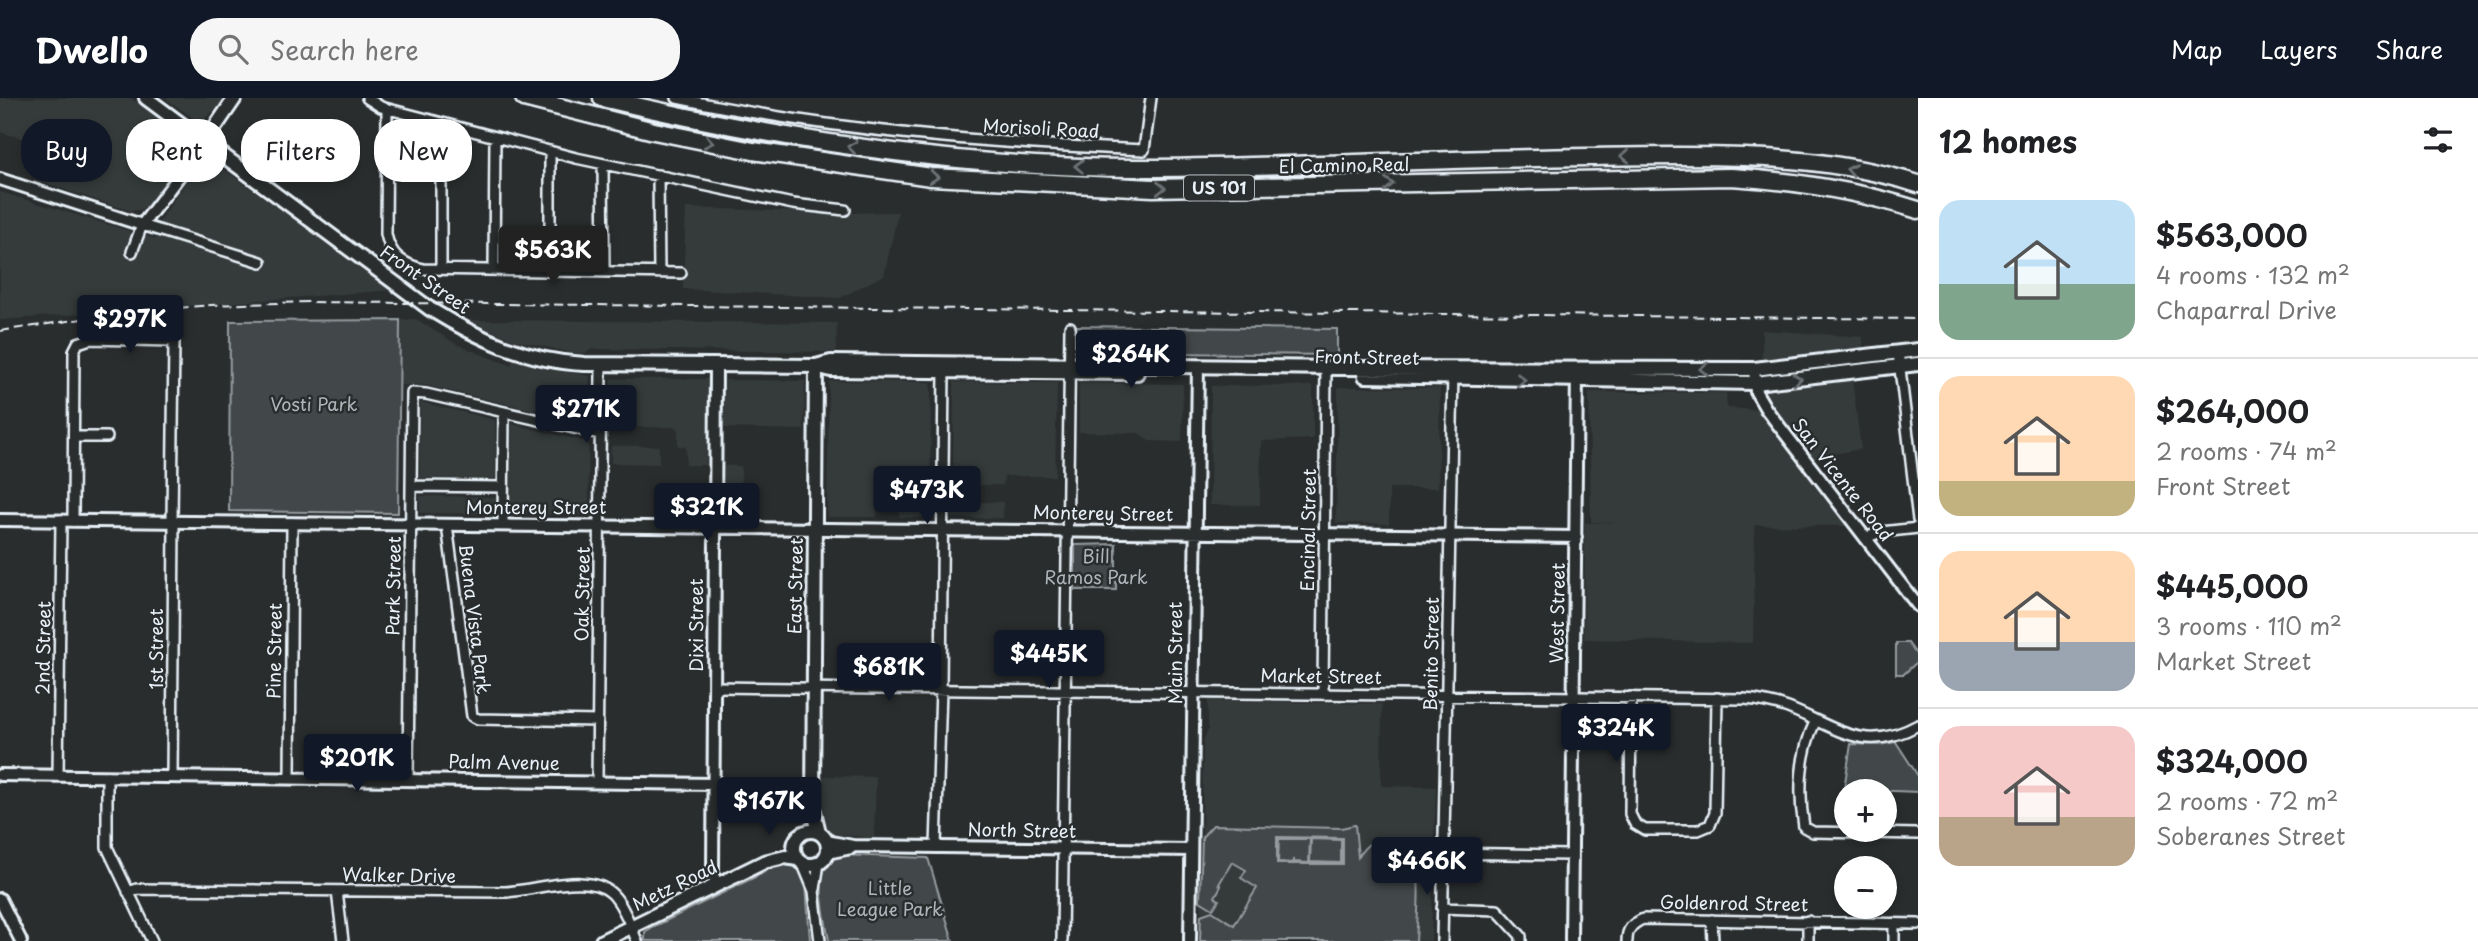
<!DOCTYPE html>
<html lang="en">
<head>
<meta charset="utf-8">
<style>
  body { margin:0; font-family:"Playpen Sans",sans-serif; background:#f6f6f6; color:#202124; height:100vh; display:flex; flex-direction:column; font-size:26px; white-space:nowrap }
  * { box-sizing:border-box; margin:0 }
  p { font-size:23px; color:#757577 }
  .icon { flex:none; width:38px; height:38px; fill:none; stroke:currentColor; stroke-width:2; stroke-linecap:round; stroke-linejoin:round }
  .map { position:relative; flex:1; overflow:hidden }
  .drawer { display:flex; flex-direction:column; background:#fff; width:560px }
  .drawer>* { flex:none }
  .banner { position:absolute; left:21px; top:21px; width:665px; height:63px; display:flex; gap:14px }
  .fabs { position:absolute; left:1834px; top:681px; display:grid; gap:14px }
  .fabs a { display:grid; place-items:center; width:63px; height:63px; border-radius:50%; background:#fff; box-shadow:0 4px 10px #0003; font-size:35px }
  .price { position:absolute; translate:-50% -60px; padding:0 16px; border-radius:7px; background:#111827; color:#fff; font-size:23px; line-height:46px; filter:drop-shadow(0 2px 4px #0008) }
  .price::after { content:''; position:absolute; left:50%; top:42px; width:21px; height:16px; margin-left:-10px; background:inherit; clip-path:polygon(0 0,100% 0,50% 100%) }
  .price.active { background:#222; color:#fff }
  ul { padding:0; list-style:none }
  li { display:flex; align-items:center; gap:21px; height:175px; padding:0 21px }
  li+li { border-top:2px solid #e0e0e0 }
  li span { display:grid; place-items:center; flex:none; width:196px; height:140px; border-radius:21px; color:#555 }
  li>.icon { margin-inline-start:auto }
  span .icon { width:84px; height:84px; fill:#fffc; stroke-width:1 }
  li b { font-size:30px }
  h2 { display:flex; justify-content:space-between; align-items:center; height:84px; padding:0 21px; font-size:30px }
  .chip { padding:0 24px; border-radius:28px; background:#fff; box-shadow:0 4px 10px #0003; font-size:24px; line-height:63px }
  .chip.active { background:#111827; color:#fff }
  header { display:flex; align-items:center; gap:42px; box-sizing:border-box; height:98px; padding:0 35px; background:#111827; color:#fff }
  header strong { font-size:33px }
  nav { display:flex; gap:38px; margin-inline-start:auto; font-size:24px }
  .search { width:490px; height:63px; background:#f6f6f6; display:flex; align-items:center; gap:18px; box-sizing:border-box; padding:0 24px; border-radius:28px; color:#757577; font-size:26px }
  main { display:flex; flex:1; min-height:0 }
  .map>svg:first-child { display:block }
</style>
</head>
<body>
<header>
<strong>Dwello</strong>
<div class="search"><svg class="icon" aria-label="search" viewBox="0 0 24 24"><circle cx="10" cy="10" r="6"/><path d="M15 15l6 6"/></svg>Search here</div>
<nav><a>Map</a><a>Layers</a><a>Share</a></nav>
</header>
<main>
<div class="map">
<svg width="1918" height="843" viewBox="0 0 1918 843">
  <rect width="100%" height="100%" fill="#2a2d2e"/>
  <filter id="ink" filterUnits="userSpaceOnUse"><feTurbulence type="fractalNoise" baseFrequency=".0143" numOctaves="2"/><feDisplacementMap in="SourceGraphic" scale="14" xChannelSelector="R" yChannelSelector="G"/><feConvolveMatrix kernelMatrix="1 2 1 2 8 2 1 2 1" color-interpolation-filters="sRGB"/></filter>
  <g filter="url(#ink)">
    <path fill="#363a3b" d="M0,0H131L179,37L186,47L185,59L151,105L140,112L131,113L41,84L64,52L0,34Z
      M165,0H224V3L200,25Z
      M223,71L394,192L0,222V94L156,141L160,123L193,73Z
      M686,110L843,115L898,114L884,177L840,200L683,191Z
      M416,221L456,246L498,263L511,267L513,262L544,271L590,278L588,324L424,287H400V222Z
      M464,222L837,225L836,254L592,251L585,255H573L515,242Z
      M1762,232L1863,239V254L1852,281L1861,351L1812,360L1762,296Z
      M611,281H708L706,367H686V349L678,348V329H629V310H611Z
      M725,282L805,283L804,332L724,330Z
      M829,283L931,284L930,420L899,419V395L878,394L877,419H827Z
      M954,284L1057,285L1055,378H1004L1003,387H953Z
      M1079,285L1183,286L1182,344L1149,343L1139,335L1079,334Z
      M1211,288H1313V341L1261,343L1260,407H1210Z
      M1338,289L1440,290L1438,390H1389V426L1336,425Z
      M1589,294L1726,295L1727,310L1758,312L1847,428L1755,427L1753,545L1584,541L1585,425H1617L1591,424Z
      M420,304L495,322V381L420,380Z
      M512,326L588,344L589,417L511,416Z
      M611,348H659V366L611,365Z
      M724,368H741V418L723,417Z
      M420,398L495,399L496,416L420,415Z
      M953,404H1003V420H952Z
      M1236,600L1240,603L1382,606L1381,688L1436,689L1431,843H1201L1203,644L1208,632V601Z
      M822,678L876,679L874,740L833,736L827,733L824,725Z"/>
    <path fill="#424648" stroke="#959ca0" stroke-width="2" fill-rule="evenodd" d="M400,222L398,415L229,413L230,223Z
      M1074,228L1337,231V257L1074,254Z
      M1116,446V492H1075V447Z
      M1896,545H1908L1918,559V563L1904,576H1896Z
      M1896,644L1918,678V694L1844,691L1851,646L1879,647Z
      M1213,727L1341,730L1355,727L1358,759C1365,747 1374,739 1389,740C1430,744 1417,814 1416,843H1200L1201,817L1212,813L1234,827L1257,790L1241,780L1246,772L1232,764L1219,786L1221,788L1215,799L1219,802L1213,811L1200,803L1202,739ZM1277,739L1343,740V766H1277Z
      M1279,741H1310L1309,765L1294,764V761L1293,765L1278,764Z
      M1311,741L1341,742V765L1310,764Z
      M837,757L928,760L953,843H829C826,820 810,769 837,757Z
      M783,765L795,767L803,776L806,786L810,843H645V834L651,830L761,776L777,766Z"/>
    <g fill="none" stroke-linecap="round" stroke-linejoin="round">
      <defs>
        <path id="minor" d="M367,0L381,9L576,60L793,106L845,112
          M677,0C831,33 987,45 1144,52L1151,0
          M387,11L386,136C390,157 402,166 423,171L681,175
          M603,66L604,174
          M658,77L659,175
          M132,154L142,127L261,164
          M441,171V25
          M494,172L495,39
          M550,173V53
          M1898,254L1918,422
          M74,339H107
          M411,388L503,389
          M73,423L74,253L78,245L90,241L174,243L172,424
          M447,427L472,618L478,621L598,623
          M503,427L504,315
          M1865,440L1881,434L1918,430
          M715,589L1744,601C1759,602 1774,605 1788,610C1836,629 1864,657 1918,627
          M1323,594L1326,269
          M1631,599L1630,716L1635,726L1645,732H1698L1710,727L1715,715L1717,600
          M1815,624C1800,655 1798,694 1804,729L1813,734L1918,736
          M58,678L61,422
          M107,678V749L152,843
          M172,679L174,424
          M290,680L292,425
          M408,681L412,295L426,296L600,336
          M597,684L601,266
          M936,749L941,591L944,269
          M1444,755L1570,757
          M802,764L814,793L820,843
          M815,791L819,765
          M337,793L343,843
          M128,794L137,791L505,794C536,793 593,771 615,799C625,811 631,829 637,843
          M1442,810L1497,812L1521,838V843
          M1712,822L1713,843
          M1894,826V843
          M1062,843L1070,229
          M1442,843L1453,274
          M1627,843C1627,831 1632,826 1643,821L1918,826
          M1808,843V823"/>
        <path id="tertiary" d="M0,81L142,127L205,44
          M1754,271L1756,294L1766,311L1918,508
          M0,422L1576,439
          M0,677L715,686
          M826,743L853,748L1191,752
          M827,755L851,750
          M716,787L713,775L716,267
          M0,801L21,843
          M1190,843L1198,268
          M1571,843L1577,273"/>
        <path id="secondary" d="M146,0L430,211C477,240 529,264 585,266L816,268L831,264L1338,270L1754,271L1918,252
          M205,44L235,0
          M816,268L831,272L1137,275
          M816,268L813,709L819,735
          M1365,278L1755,285L1918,266
          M794 750a17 17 0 1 1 34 0a17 17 0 1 1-34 0Z
          M602,843L764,764L785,759L798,761"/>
        <path id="motorway" d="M524,0L654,33L753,53L931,79L1153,90L1731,79C1795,83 1856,92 1918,112
          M602,0C783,43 969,72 1155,70C1299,68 1443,61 1588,59C1696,57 1814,53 1918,86"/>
      </defs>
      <use href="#minor" stroke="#e8f1f8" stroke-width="14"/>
      <use href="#tertiary" stroke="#e8f1f8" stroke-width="16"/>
      <use href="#secondary" stroke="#e8f1f8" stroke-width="18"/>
      <use href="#motorway" stroke="#e8f1f8" stroke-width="21"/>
      <use href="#minor" stroke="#2a2d2e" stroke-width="9"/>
      <use href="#tertiary" stroke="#2a2d2e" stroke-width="10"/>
      <use href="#secondary" stroke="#2a2d2e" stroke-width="12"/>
      <use href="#motorway" stroke="#2a2d2e" stroke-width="16"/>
      <path stroke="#e8f1f8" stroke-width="2" stroke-dasharray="10 5" stroke-linecap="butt" d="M0,233L116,216L210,207L309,204L1918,221"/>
    </g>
    <defs><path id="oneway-chevron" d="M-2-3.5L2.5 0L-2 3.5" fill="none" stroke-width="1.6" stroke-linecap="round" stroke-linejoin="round" transform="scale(1.75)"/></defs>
    <g stroke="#6c7275">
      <use href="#oneway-chevron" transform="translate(709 44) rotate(11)"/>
      <use href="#oneway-chevron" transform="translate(852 49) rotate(-172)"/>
      <use href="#oneway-chevron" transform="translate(1625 58) rotate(179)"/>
      <use href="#oneway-chevron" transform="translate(1079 68) rotate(-178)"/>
      <use href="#oneway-chevron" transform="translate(1851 72) rotate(-169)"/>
      <use href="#oneway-chevron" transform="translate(934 79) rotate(5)"/>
      <use href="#oneway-chevron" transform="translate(1389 86) rotate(-1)"/>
      <use href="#oneway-chevron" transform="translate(1161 90)"/>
      <use href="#oneway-chevron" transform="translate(1704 271) rotate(-180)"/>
      <use href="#oneway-chevron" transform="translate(1797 281) rotate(-5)"/>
      <use href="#oneway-chevron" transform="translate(1521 282) rotate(1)"/>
    </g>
  </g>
  <g text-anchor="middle" stroke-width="5" stroke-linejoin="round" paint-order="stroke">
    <rect fill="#2a2d2e" stroke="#afb6bb" stroke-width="2" x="1184" y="77.5" width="70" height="25" rx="5"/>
    <g font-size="16" font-weight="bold" fill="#e8f1f8">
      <text x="1219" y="96">US 101</text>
    </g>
    <g font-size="18" fill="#e8f1f8" stroke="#2a2d2e">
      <text transform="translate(1041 31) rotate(3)" y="6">Morisoli Road</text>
      <text transform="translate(1344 68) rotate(-1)" y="6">El Camino Real</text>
      <text transform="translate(425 182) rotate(35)" y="6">Front Street</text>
      <text transform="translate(1367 260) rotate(1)" y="6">Front Street</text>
      <text transform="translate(1842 382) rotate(52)" y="6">San Vicente Road</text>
      <text x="536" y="416">Monterey Street</text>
      <text transform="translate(1103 416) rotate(1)" y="6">Monterey Street</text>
      <text transform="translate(1309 432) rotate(-89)" y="6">Encinal Street</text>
      <text transform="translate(394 488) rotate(-89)" y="6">Park Street</text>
      <text transform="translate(796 488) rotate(-89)" y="6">East Street</text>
      <text transform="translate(583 496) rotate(-89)" y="6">Oak Street</text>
      <text transform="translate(1558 515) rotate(-89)" y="6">West Street</text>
      <text transform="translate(474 521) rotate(83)" y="6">Buena Vista Park</text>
      <text transform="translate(697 527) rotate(-90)" y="6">Dixi Street</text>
      <text transform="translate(44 550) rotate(-89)" y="6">2nd Street</text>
      <text transform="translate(157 551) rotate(-90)" y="6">1st Street</text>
      <text transform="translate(275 553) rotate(-89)" y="6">Pine Street</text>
      <text transform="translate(1176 555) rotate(-90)" y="6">Main Street</text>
      <text transform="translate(1432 556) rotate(-89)" y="6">Benito Street</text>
      <text transform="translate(1321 579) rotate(1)" y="6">Market Street</text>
      <text transform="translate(504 665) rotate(1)" y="6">Palm Avenue</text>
      <text transform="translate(1022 733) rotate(1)" y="6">North Street</text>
      <text transform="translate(399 778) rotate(1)" y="6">Walker Drive</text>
      <text transform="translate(675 788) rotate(-26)" y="6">Metz Road</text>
      <text transform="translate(1734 806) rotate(1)" y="6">Goldenrod Street</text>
    </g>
    <g font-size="18" fill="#aeb5ba" stroke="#2a2d2e">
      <text x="314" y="313">Vosti Park</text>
      <text x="1096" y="465">Bill<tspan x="1096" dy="21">Ramos Park</tspan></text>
      <text x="890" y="797">Little<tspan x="890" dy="21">League Park</tspan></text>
    </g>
  </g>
</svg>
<div class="fabs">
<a>+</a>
<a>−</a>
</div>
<b class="price active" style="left:553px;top:188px">$563K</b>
<b class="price" style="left:130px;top:257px">$297K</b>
<b class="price" style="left:1131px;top:292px">$264K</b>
<b class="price" style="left:586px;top:347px">$271K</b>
<b class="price" style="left:927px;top:428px">$473K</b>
<b class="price" style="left:707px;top:445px">$321K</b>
<b class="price" style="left:1049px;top:592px">$445K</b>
<b class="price" style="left:889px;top:605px">$681K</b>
<b class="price" style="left:1616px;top:666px">$324K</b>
<b class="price" style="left:357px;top:696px">$201K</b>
<b class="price" style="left:769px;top:739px">$167K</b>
<b class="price" style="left:1427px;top:799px">$466K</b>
<div class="banner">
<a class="chip active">Buy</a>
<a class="chip">Rent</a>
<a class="chip">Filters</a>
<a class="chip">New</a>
</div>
</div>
<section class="drawer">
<h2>12 homes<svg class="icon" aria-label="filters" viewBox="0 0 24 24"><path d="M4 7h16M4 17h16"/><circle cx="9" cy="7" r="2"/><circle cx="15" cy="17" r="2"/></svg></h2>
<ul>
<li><span style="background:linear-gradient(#bfe0f5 60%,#7fa58c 0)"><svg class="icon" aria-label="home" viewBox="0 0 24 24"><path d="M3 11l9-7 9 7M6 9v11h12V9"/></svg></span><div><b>$563,000</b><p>4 rooms · 132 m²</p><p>Chaparral Drive</p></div></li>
<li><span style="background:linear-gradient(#ffd9b3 75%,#c2b280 0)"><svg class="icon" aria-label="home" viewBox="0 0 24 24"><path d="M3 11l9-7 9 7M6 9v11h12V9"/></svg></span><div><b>$264,000</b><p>2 rooms · 74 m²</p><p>Front Street</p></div></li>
<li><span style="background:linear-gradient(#ffd9b3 65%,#9aa5b1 0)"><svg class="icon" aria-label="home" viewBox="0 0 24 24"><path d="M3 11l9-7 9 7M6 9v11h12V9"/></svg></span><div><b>$445,000</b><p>3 rooms · 110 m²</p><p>Market Street</p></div></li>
<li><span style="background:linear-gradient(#f6c9c9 65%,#b9a48a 0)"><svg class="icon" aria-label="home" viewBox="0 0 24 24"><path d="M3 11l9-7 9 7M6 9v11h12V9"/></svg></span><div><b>$324,000</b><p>2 rooms · 72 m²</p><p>Soberanes Street</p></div></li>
</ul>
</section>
</main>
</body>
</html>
